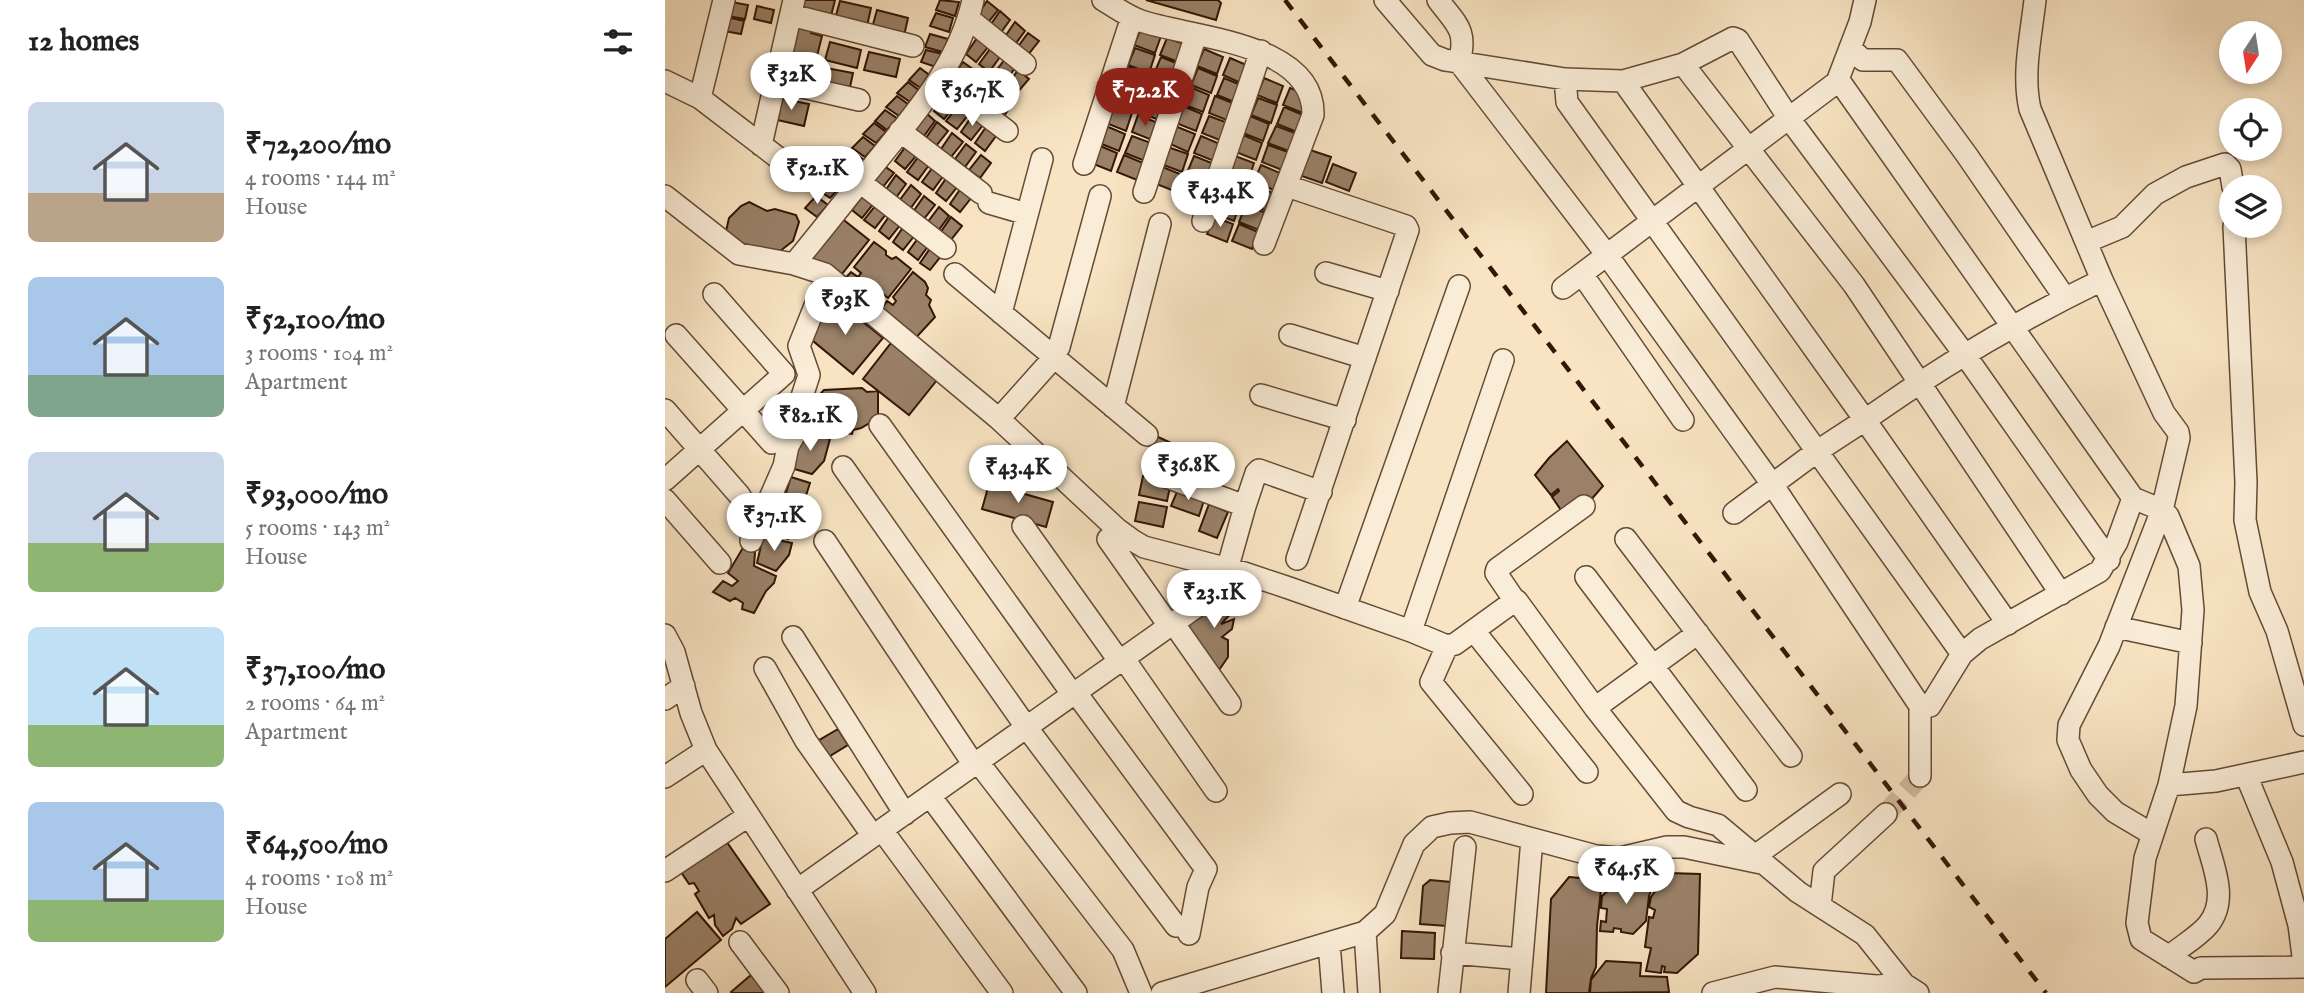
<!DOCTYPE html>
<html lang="en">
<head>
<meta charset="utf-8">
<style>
  body { margin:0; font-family:"IM FELL English",serif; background:#f2f2f2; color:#222; height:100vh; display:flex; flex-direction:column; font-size:26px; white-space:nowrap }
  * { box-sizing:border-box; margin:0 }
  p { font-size:23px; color:#767676 }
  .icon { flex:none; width:38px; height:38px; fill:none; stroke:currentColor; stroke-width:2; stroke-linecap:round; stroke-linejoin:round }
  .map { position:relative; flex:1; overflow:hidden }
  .drawer { display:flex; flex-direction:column; background:#fff; width:665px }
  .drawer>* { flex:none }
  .needle { width:46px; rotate:192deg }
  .buttons { position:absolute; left:1554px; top:21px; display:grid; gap:14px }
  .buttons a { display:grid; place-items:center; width:63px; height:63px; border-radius:50%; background:#fff; box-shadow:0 4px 10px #0003; font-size:35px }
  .price { position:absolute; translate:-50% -60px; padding:0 16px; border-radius:24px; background:#fff; color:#222; font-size:23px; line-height:46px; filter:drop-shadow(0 2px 4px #0008) }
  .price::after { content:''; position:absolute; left:50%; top:42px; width:21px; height:16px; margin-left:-10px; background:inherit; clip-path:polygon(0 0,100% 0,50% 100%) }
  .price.selected { background:#8f2418; color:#fff }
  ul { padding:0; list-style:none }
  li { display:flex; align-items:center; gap:21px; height:175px; padding:0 28px }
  li span { display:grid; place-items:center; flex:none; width:196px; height:140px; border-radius:10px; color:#555 }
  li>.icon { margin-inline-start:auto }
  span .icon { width:84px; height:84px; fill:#fffc; stroke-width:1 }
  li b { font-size:30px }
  h2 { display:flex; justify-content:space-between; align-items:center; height:84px; padding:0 28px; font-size:30px }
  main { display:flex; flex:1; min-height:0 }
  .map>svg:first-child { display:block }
</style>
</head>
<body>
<main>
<section class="drawer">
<h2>12 homes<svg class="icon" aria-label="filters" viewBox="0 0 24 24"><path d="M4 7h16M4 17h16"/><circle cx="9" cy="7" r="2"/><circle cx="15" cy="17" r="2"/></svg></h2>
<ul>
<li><span style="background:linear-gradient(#c9d6e8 65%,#b9a48a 0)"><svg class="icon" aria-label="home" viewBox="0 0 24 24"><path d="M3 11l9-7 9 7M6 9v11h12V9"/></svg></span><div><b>₹72,200/mo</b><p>4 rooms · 144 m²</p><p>House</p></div></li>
<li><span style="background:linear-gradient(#a9c7e8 70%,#7fa58c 0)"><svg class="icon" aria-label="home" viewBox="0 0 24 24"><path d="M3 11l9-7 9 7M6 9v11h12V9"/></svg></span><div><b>₹52,100/mo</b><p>3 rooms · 104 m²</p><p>Apartment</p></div></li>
<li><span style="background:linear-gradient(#c9d6e8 65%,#8fb573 0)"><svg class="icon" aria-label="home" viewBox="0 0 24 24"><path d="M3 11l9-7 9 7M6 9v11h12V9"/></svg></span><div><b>₹93,000/mo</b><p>5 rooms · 143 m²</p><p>House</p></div></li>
<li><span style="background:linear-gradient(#bfe0f5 70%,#8fb573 0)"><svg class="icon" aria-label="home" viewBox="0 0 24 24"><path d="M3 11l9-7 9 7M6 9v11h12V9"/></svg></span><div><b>₹37,100/mo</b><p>2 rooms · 64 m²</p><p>Apartment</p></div></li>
<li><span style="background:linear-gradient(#a9c7e8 70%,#8fb573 0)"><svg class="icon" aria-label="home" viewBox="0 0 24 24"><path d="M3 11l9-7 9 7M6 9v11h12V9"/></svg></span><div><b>₹64,500/mo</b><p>4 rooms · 108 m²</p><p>House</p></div></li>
</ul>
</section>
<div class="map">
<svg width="1639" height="993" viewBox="0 0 1639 993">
  <rect width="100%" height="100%" fill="#f8e4c3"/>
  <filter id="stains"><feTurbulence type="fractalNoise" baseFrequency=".00286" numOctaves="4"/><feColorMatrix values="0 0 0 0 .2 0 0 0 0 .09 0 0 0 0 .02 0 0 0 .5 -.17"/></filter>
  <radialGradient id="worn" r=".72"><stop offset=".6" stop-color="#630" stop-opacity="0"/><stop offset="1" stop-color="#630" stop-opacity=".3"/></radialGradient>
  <path fill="#9a8168" stroke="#341606" stroke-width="2" d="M137,0H170L166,16L135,8Z
    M275,0L294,2L290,16L271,10Z
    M481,0H553L556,3L551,20Z
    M175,1L206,8L202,26L170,19Z
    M322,1L333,10L321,25L311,17Z
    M66,2L83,5L80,19L63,16Z
    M92,6L109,10L106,23L89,19Z
    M212,10L243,18L239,36L207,28Z
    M335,11L345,20L334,35L324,27Z
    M271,13L288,18L284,32L265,26Z
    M62,17L79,21L76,34L59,31Z
    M350,22L360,31L349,46L339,38Z
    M127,23L148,28L146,33L157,36L152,56L139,53L137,59L122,55Z
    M476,28L496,36L490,53L469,45Z
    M363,33L374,41L362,56L352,48Z
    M265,34L283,39L278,52L260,47Z
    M312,38L323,47L311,62L301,54Z
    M502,38L522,45L516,63L495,55Z
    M165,42L196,50L192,68L160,60Z
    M470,48L490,55L484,73L463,65Z
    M325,49L335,57L324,72L314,64Z
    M539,49L558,57L552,74L532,66Z
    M261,50L278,54L274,68L256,62Z
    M204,52L235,59L231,77L199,70Z
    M496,57L516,65L510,82L489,74Z
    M122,58L151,66L147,81L119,74Z
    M565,58L584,66L578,84L558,75Z
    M340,59L350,68L339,83L328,75Z
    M298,62L309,70L297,85L287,77Z
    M462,66L482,74L476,91L455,83Z
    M161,68L188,73L184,92L157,86Z
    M255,68L267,77L257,89L244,80Z
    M533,68L552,76L546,93L526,85Z
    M353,70L364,79L352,93L342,86Z
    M311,72L321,81L310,95L299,87Z
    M488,76L507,83L501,101L481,93Z
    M559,78L578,86L572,103L552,95Z
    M599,78L618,86L612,103L592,95Z
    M243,82L255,91L245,102L232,93Z
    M325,82L336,91L324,106L314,98Z
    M455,85L475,93L469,111L448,102Z
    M525,87L544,95L538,112L518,104Z
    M625,88L644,95L638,113L618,105Z
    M339,93L349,102L338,117L328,109Z
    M280,95L291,104L279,119L269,111Z
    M481,95L500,103L494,120L474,112Z
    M232,96L244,105L234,116L221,107Z
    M550,96L570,104L564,121L544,113Z
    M113,98L144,104L139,126L108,119Z
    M593,98L612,105L606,123L586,115Z
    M293,106L303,115L292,129L281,121Z
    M448,106L467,113L461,131L441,123Z
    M518,106L537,114L531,131L511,123Z
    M619,107L638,115L632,132L612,124Z
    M220,110L233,119L222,130L210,121Z
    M260,112L270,121L259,136L249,128Z
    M473,115L493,123L487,140L467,132Z
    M307,116L318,125L306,140L296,132Z
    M544,116L563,123L557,141L537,133Z
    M585,116L604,124L598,141L578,133Z
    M272,122L283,131L271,146L261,138Z
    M209,123L221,132L211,143L198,134Z
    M441,126L460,134L454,151L434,143Z
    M510,126L530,134L523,152L503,143Z
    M611,126L630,133L624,151L603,143Z
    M321,127L331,136L320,151L310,143Z
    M287,133L298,142L286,157L276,149Z
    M578,135L597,143L591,160L571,152Z
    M467,136L486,143L480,161L460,153Z
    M536,136L555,144L549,161L529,153Z
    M198,137L210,146L200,157L187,148Z
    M301,144L311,152L300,167L290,159Z
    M433,145L452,153L446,171L426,163Z
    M603,145L623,152L617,170L597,162Z
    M241,146L252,155L240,169L230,161Z
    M503,147L523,154L517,172L496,164Z
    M186,150L199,160L188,171L176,162Z
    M645,150L666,157L657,183L631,174Z
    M316,155L326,163L315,178L304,170Z
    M459,155L478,163L472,180L452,172Z
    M254,156L264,165L253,180L242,172Z
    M529,156L549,164L543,182L522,173Z
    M570,156L589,163L583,181L563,173Z
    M668,164L691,173L684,191L661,182Z
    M175,165L187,174L177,185L164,176Z
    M218,165L229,173L217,188L207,180Z
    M596,165L615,173L609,190L589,182Z
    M495,166L515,174L509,191L489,183Z
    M268,167L279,175L268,190L257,182Z
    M231,175L241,184L230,199L220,191Z
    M521,176L541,183L535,201L514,193Z
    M563,176L582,184L576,201L556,193Z
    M163,177L175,187L165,198L152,189Z
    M282,177L293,186L281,201L271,193Z
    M246,185L256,194L245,209L234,201Z
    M589,186L608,193L602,211L582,203Z
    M296,188L307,197L295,212L285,204Z
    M198,195L209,203L197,218L187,210Z
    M555,195L575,203L569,221L548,213Z
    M151,196L163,205L152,217L140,208Z
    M259,196L270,205L258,220L248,212Z
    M84,202L102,211L110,209L131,215L134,222L128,241L110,255L59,240L64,218L76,206Z
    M211,205L221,214L210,228L199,220Z
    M581,205L601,213L594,230L574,222Z
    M274,207L284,216L273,231L262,223Z
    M225,215L236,224L224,239L214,231Z
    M175,217L204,240L173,279L142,258Z
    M286,217L297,226L285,241L275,233Z
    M549,217L568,224L562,242L542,234Z
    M574,224L593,232L587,249L567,241Z
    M239,226L250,235L238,250L228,242Z
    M254,237L264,245L253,260L243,252Z
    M209,242L221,251V255L227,259L231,257L246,269L223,298L213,290L208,296L217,304L210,313L176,283L186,272L193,277L196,273L189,267Z
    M266,247L276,256L265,270L255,263Z
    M248,272L260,282L263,288L261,295L266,300L264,305L270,317L247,342L213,314L222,301L228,305L231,301L228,297Z
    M171,300L218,338L188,374L142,336Z
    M226,343L272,380L244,415L198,379Z
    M197,388L202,392L213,391V418L196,428L188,430L187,434L159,430L156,434L145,431L146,428L142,429L136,407L145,405L159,390Z
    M136,431L165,439L159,461L147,474L126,468Z
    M491,436L517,448L509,466L483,454Z
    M902,441L938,486L925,501L900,516L887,497L894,491L893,489L886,495L870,475L884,458Z
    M526,450L553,461L545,479L518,469Z
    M478,476L506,482L502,501L474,495Z
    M126,477L145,483L138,505L119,499Z
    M324,484L388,502L381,527L317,509Z
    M514,487L540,497L534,516L506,506Z
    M474,502L502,507L498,527L470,521Z
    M116,503L135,512L123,539L104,531Z
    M544,504L563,512L552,538L534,531Z
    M98,537L127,543L124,555L111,571L92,563Z
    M79,546L90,552L89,566L111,576L109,583L101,591L89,613L77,609L78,603L70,598L65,601L48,592L58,581L67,586L73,581L63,573Z
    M572,587L571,608L556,624L569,619L567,629L557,637L563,640V657L552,673L518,628Z
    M173,729L183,745L160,759L151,742Z
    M59,838L105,904L76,924L71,918L67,929L58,936L50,925L49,915L44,918L30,894L34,891L29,883L24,884L14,869Z
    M1003,873L1035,874L1033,954L1012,973L999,972L1000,967L997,966L996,973L981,971L986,948L980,947L984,917L988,918L990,910L984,907L986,897Z
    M904,877L937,880L932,926L931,967L926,978L924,993H881L886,899Z
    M765,880L786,882L782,926L755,924L758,886Z
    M955,880L989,883L984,896L981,921L968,934L956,932V929L949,928L948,932L935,931L936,921L941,922L942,909L936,908L937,896Z
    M32,912L56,940L0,987V939Z
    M737,931L770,933L769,959L736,958Z
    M941,961L976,963L975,976L1002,977L1004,992L925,993L926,980Z
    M86,975L103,993H67L66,992Z"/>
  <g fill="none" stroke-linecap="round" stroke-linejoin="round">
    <path stroke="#d1bb9d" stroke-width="21" stroke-dasharray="21 10" stroke-linecap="butt" d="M1221,814L1255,776"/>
    <defs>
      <path id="minor" d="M438,0C450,7 462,16 476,21C526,38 650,42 648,115L599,244
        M720,0L767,55L780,60L900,79L958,81L1200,420C1275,367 1355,320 1437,280
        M773,0C791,24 803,30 794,62L942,255L1107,484L1255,706V776
        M1370,0C1366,36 1357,74 1365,109L1437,280L1499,413L1513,432L1514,438L1497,510L1503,516L1524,566L1528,610L1521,706L1504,785L1480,858L1472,923L1476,939L1529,972
        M126,15L248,46
        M304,19L360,64
        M1185,48L1198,60H1232L1301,154L1400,298
        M1018,64L1068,38L1073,40L1123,117L1300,355L1444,560
        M900,79L902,102L1297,654
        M1173,79L1468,498
        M275,80L342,131
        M0,81L35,98L133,173
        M111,81L194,100
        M958,81L1018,64L1189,285L1396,594
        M35,98L59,0
        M235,131L316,193
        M96,145L129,0
        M419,164L467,17
        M195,182L280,248
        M622,186L741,226L743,230L632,559
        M479,192L531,35
        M0,196L74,254L129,264L160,274L334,419L452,529L467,540L479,547L579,573L624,588L746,631L782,646L790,644L848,602L852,601L930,708L1011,811L1024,817L1053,825L1133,892L1200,935L1239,984L1253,993
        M324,203L362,214
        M538,221L596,51
        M1569,226L1581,482L1580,520L1595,592L1612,631L1639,725
        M1421,242L1457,227L1490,194L1521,177L1560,164L1565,169L1568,187
        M129,264C154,234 178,203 203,172C245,119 293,68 308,0
        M661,273L723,291
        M290,274L482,435
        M917,274L1018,420
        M898,288L1172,82L1195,22L1200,0
        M336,313L377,159
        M11,335L107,443
        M625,335L700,358
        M596,395L680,420
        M448,407L495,224
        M0,410L75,496
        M334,419L384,363L394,347L435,196
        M215,425L408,695
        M178,467L362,728L511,926
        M496,475L580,506L562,570
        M0,480L119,374L49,294
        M0,500L55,563
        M580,506L591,473L594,470L656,492
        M1069,513L1151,452L1200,420L1343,624
        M358,526L455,662
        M443,539L505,627
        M961,539L1126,756
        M86,541L119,466L123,446L132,430L133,409L144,375L134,346L158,286L160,274
        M160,541L309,765
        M921,577L1081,790
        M850,601L831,573L832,569L919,506
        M680,608L794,286
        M509,624L565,704
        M1451,627L1526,643
        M746,631L838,360
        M809,631L922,772
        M0,635L9,652L26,713L41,750L200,993
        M128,637L240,814
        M782,646L766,682L857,794
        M459,659L551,791
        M100,668L141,741L208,836
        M411,693L541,869L533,887L524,934
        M0,699L19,686
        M1255,706H1265L1297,654L1315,639L1435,571L1452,542L1468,498L1497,510L1444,646L1404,725L1403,740L1416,770L1433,795L1450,812L1487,834
        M930,708L1033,633
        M313,762L458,950L476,993
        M1581,775L1617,862L1634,925L1639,964
        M0,777L41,750
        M1504,785L1551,781L1639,762
        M265,796L411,993
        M217,830L337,993
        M1090,856L1175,794
        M0,871L83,816
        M132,890L579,573
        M1155,906L1159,871L1221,814
        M700,932L704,993
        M75,942L113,993
        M664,943L668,993
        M787,953L857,959
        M1504,957C1516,946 1533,937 1543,925C1564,900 1548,866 1541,839
        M1529,972L1536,968L1639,967
        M32,980L42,993
        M497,993L700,932L720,914L749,844L767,827L785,823L805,822L931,856L955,858L1002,847H1019L1096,863
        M784,993L800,847
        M854,993L867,839
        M1048,993L1110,977L1211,986L1239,984"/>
    </defs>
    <use href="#minor" stroke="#654a35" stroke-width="24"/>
    <use href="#minor" stroke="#faedd8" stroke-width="21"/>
    <path stroke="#341606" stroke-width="4.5" stroke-dasharray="12 12" stroke-linecap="butt" d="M620,0L1381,993"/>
  </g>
  <rect width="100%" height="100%" filter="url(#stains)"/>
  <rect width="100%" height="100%" fill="url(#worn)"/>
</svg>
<div class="buttons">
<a><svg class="needle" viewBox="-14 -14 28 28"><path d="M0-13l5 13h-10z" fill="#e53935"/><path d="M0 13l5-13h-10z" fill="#767676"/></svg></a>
<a><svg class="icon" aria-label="locate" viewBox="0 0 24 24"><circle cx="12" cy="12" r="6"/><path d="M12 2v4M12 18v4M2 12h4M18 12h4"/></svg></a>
<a><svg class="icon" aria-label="layers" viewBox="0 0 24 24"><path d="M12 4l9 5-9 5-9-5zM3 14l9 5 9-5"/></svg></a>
</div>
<b class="price" style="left:126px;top:112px">₹32K</b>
<b class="price" style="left:307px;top:128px">₹36.7K</b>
<b class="price selected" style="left:480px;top:128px">₹72.2K</b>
<b class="price" style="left:152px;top:206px">₹52.1K</b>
<b class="price" style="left:555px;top:229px">₹43.4K</b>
<b class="price" style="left:180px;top:337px">₹93K</b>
<b class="price" style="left:145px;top:453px">₹82.1K</b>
<b class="price" style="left:523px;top:502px">₹36.8K</b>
<b class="price" style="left:353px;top:505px">₹43.4K</b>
<b class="price" style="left:109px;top:553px">₹37.1K</b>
<b class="price" style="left:549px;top:630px">₹23.1K</b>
<b class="price" style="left:961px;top:906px">₹64.5K</b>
</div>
</main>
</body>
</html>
